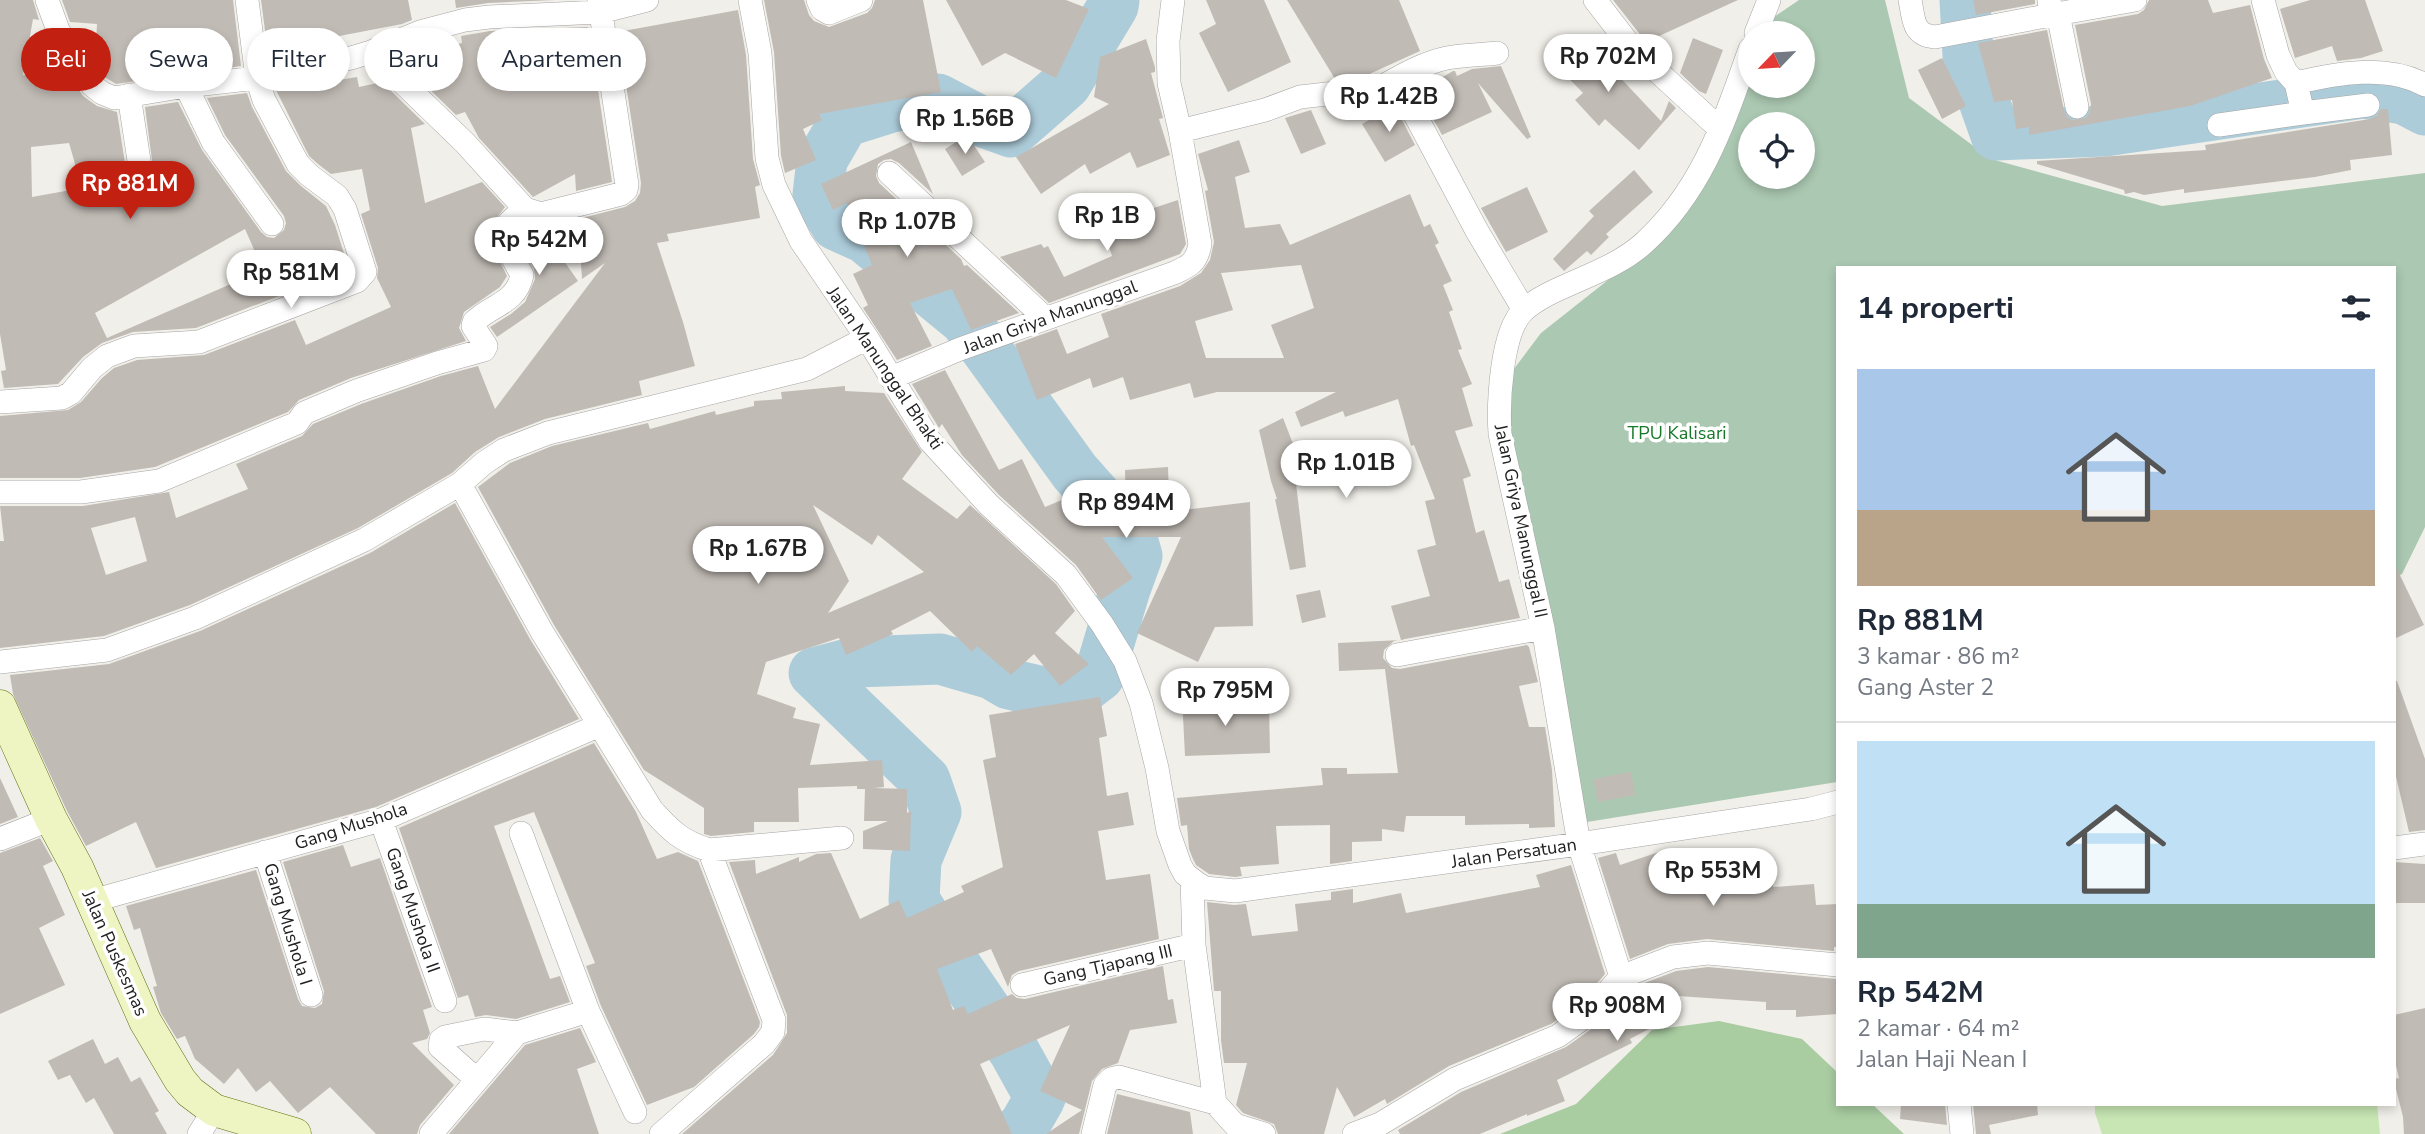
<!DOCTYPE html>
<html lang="id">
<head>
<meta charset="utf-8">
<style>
  body { margin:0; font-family:"Nunito Sans",sans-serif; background:#f2f2f3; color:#1f2937; height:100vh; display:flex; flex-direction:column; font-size:26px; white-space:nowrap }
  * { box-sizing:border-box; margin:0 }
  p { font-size:23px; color:#747a83 }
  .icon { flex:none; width:38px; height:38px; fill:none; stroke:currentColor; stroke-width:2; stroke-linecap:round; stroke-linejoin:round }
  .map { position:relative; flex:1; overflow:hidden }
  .drawer { position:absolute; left:1836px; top:266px; width:560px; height:840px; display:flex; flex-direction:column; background:#fff; border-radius:0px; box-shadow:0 4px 10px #0003 }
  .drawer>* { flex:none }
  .banner { position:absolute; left:21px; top:28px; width:665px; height:63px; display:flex; gap:14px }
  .needle { width:46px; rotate:245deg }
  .buttons { position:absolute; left:1738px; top:21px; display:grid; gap:14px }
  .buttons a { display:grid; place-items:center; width:77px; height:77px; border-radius:50%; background:#fff; box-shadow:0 4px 10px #0003; font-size:35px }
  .price { position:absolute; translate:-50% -60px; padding:0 16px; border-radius:24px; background:#fff; color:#222; font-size:23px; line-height:46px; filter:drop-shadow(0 2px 4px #0008) }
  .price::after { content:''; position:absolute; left:50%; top:42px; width:21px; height:16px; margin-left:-10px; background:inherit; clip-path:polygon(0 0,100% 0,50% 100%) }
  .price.on { background:#c22111; color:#fff }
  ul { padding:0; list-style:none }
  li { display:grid; align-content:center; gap:14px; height:371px; padding:0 21px }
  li+li { border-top:2px solid #e0e1e3 }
  li span { display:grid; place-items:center; height:217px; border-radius:0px; color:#555 }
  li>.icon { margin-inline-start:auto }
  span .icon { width:126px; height:126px; fill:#fffc; stroke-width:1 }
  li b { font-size:30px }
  h2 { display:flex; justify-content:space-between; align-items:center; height:84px; padding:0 21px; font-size:30px }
  .chip { padding:0 24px; border-radius:32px; background:#fff; box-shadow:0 4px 10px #0003; font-size:24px; line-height:63px }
  .chip.on { background:#c22111; color:#fff }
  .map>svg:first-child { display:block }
</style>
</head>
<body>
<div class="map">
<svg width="2425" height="1134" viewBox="0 0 2425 1134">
  <rect width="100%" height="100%" fill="#f1efe9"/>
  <path fill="#c7e6b3" d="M2095,1104H2377L2380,1134H2102L2095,1113Z"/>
  <path fill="#a9cca1" d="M1719,1021L1802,1039L1837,1072L1838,1104H1872L1904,1134H1500L1576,1104L1652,1030Z"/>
  <path fill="#abc8b2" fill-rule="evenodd" d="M1799,0H1885L1909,98L1991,159L2162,206L2425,173V527L2402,574L2394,578V268H1838L1837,782L1587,822L1501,386L1541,333L1646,250L1750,62V86H1802V33H1760L1762,25ZM1750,124H1802V177H1750Z"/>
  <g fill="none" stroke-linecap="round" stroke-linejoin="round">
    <path stroke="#adccda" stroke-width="51" d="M1965,0L1968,56L1996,135L2105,131L2363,93L2404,99L2425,110
      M1016,1134L1025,1124L1040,1098L1014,1051L951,959L914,900L916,860L936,812L925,780L814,673L856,662L940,659L992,674L1009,684L1052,694L1078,692L1099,676L1125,589L1137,556L1131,535L1075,472L965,320L865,238L836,225L818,195L822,160L844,122L892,107L938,99L978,120L1011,132L1066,84L1113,6L1114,0"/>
  </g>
  <path fill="#c1bbb5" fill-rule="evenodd" d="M0,0H33L39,20L33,19L23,75L66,70L83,96L97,106L117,112L129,189L133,196L139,200L146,201L152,197L156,191L145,107L178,102L202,150L261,232L267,237L274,238L284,230L286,223L284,216L225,135L207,98L247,93L252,107L286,171L301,186L326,206L335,225L349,269L196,328L133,332L102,343L83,357L58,384L4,388L1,371L6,370L0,334ZM69,143L82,188L32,197L31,147ZM245,229L263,270L107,338L95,313Z
    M62,0H233L241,66L116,84L103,76L95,64L97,24L70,22Z
    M261,0H408L412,20L402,24L308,42L310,52L269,61Z
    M455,0H555L488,3L456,8Z
    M764,0H804L809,15L814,21L829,27L867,13L872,8L875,0H923L941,92L819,114L822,120L803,129L816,160L785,173L781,156L774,52Z
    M946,0H1066L1089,9L1056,78L1005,53L982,66Z
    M1206,0H1264L1291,62L1228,92L1199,33L1216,24Z
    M1287,0H1399L1420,51L1365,76L1335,79Z
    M1613,0H1738L1646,42Z
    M1973,0H2035V4L1976,15Z
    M2149,0H2208L2213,13L2250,5L2264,59L2272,78L2190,106L2029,135V127L2016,129L2012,100L1994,102L1978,43L2047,30L2064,110L2067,117L2073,120L2086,118L2090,112L2091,104L2075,25L2138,14L2144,10Z
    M2310,0H2365L2383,51L2361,58L2337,61L2332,46L2295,58L2280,9Z
    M738,10L746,55L753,159L760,185L755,187L760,218L667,234L669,241L657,243L683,322L695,366L639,381L642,395L545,419L499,437L475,452L452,473L358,528L190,605L104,636L0,648V541H4L0,506H83L169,492L176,518L248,489L236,464L302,436L313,424L361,404L441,376L478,366L495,409L605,263L582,279L578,219L625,207L635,201L640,193L641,183L618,32ZM135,517L147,561L106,575L91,528Z
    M589,27L557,43L590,37L612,182L576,191L575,174L533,197L479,138L465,112L456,115L415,75L422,73L418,55L462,43L461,36L490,31Z
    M1579,34L1661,121L1669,101L1676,108L1639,150L1605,119L1599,126L1575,100L1583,93L1552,61Z
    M1693,38L1723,50L1706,94L1699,91L1680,73Z
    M1146,39L1155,67V72L1151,73L1163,118L1159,119L1170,155L1137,168L1130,152L1090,174L1085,164L1041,194L1016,157L1109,104L1094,97L1100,57Z
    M1942,58L1966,106L1942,119L1918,70Z
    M1501,66L1531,137L1527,139L1478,83L1492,112L1442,135L1424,102L1415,93L1453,71H1455L1457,76L1472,69Z
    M357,77L359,87L382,82L425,124L411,128L425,203L482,182L505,207L492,224L489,239L507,276L500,287L464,312L459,328L466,341L351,378L299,400L288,412L155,467L80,478H0V416L68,410L81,402L102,378L114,368L137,360L204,355L295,320L306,345L391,307L377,278L378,268L361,214L370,210L362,169L331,174L318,164L309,156L275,88L315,80L316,84Z
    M1390,108L1401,118L1415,145L1385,162L1362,124Z
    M2381,109H2388L2392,155L2350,160L2351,170L2315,177L2184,193V189L2144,195L2134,192L2125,194L2124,190L2037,164V161L2206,150L2205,145L2370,119L2377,116Z
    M1311,110L1326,144L1301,154L1285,118Z
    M967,135L985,162L962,176L945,149Z
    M1239,140L1250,172L1235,177L1245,228L1280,224L1290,245L1410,194L1424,227L1430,224L1439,243L1435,245L1452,281L1443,285L1453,310L1449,312L1462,349L1458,350L1472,384L1462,388L1473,426L1455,431L1471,476L1463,479L1476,533L1484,530L1499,582L1509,579L1520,618L1394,641L1384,650L1383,658L1392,668L1400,669L1527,645L1529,647L1538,682L1519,686L1529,727H1545L1552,770L1555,827L1529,828V824L1465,825V816H1406L1404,832L1382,829V841L1352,842V861L1330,864V825L1276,826L1279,864L1240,867L1242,876L1235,877L1209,874L1196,865L1193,859L1189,849L1187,825L1181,826L1177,798L1323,785L1321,768H1347V774L1398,773L1385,669L1339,671L1338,643L1401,640L1391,606L1430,596L1417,550L1436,545L1425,501L1435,499L1414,445L1411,446L1398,399L1345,417L1343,411L1301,427L1295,412L1336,392H1217L1194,398L1190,383L1130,400L1123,377L1093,388L1090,378L1037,400L1015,344L1057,329L1067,354L1109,337L1101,314L1180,286L1201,273L1210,260L1214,242L1205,191L1208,190L1198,154ZM1301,265L1314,308L1271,325L1284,358H1206L1195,321L1233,310L1221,273Z
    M911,142L933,194L899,163L891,159L884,160L878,164L876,176L879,183L961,259L964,266L967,265L1019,313L971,330L952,289L910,303L932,346L897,360L863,308L868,305L853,274L872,265L847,203L833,210L821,184Z
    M1634,170L1653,192L1606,234L1609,237L1591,255L1587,251L1564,271L1553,259L1594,216L1589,211Z
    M1527,187L1548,232L1506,252L1481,208Z
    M1178,200L1186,244L1180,254L1049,303L1000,257L1041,244L1044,248L1048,246L1064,277L1112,256L1102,225Z
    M528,225L541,228L578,281L497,337L490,327L511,314L525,302L535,279L534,268L517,237Z
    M945,370L999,470L1022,459L1045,507L1074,495L1092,521L1250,502L1253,626L1215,627L1198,662L1137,633L1181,537H1102L1133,578L1101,600L1076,565L999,495L962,455L942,424L939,428L912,384Z
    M845,386V391L884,393L922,452L902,479L957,519L970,505L1056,584L1075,611L1055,633L1089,664L1060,686L1034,654L1011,675L977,646L972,652L930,611L891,631L893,634L846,655L839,638L766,662L757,694L796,708L793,718L820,724L810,765L882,760L884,787L874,788L907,789V813L911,811L910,851L863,849V831L888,821H864L865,789H857V786L798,788L799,822H754V832L711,836L704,834V808L644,770L554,625L478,487L510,463L552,446L648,423L650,429L715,411L716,415L754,406V401L782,399L781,392ZM813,505L872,545L878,535L924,572L828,613L849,581Z
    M1283,418L1304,472L1295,475L1306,567L1290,570L1275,499H1277L1271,481L1259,430Z
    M1168,467L1169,495L1126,516L1125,470Z
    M455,503L530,639L579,719L376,807L156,868L136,822L86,846L67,811L13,694L10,675L109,664L200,631L370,553Z
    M2394,563L2424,625L2394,639Z
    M1320,590L1326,617L1302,623L1296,595Z
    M2394,681H2397L2425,759V830L2409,832L2394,768Z
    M1216,696V705L1269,704L1270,753L1185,756L1182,697Z
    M1100,697L1107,736L1099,738L1107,796L1128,792L1134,825L1098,831L1106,880L1150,874L1159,939L1019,971L1012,975L1008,987L991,949L937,969L953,1010L964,1006L968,1014L1012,994L1017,998L1025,999L1163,966L1168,1000L1173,999L1177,1023L1130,1030L1118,1063L1102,1069L1092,1081L1079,1134H1046L1082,1110L1040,1091L1070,1025L980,1064L1012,1134H682L773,1055L787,1033V1015L729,862L755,860L756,874L799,857V862L816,854L831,853L860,919L899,900L907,918L964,892L961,886L1003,867L983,760L996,757L989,715Z
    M594,743L636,812L657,859L678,852L698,861L760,1022L759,1027L754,1034L694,1087L647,1105L601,1006L586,966L595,963L534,812L494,826L550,979L560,976L570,1002L516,1019L486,1015L475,1017L468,995L458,998L399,828Z
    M1631,772L1635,795L1598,802L1593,779Z
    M0,778L18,817L0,824Z
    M40,838L53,861L43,866L65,915L39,928L65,985L0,1014V853Z
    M343,845L351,867L380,858L432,1007L423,1010L430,1033L427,1039L412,1043L454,1085L420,1125L417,1134H376L330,1087L298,1113L270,1081L256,1092L238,1068L224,1084L195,1059L185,1036L177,1039L161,1013L153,987L157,986L140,928L134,930L126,906L256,870L298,999L302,1006L315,1008L322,1004L324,991L283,862Z
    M1659,852L1667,877L1678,874L1679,877L1711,868L1714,877L1772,872L1773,887L1814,884L1816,905L1838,904V947H1834V951L1707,939L1668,944L1630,959L1598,858L1616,853L1620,865Z
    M2394,862L2425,864V903H2394Z
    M1571,865L1605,974L1578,1005L1551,1024L1449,1066L1387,1104L1385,1099L1354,1117L1337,1087L1324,1134H1278L1274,1124L1243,1113L1236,1105L1247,1063H1224L1221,1040V991H1214L1207,902L1234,905L1246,904L1252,936L1298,931L1295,904L1331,900V892L1353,889V903L1401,893L1406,913L1540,887L1536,875Z
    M1708,967L1836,979L1838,1014L1796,1017V1010H1766V1002L1663,995L1675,1015L1630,1039L1632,1043L1557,1080L1565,1101L1527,1116V1114L1480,1134H1400L1398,1130L1461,1092L1566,1047L1597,1025L1629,989L1676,971Z
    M2425,1008V1134H2404L2403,1117L2394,1081V1079L2399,1078L2394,1057V1015Z
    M580,1028L596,1062L577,1069L599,1134H449L525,1045Z
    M93,1039L105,1064L118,1057L131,1082L140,1077L159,1111L155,1113L167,1134H114L94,1098L86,1103L70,1075L58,1080L48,1061Z
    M1117,1094L1190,1112L1193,1134H1107Z
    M1901,1104H1945L1947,1125L1900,1119Z
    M1973,1104H2037L2038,1115L1989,1125L1991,1134H1976Z"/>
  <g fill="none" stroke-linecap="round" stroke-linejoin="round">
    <defs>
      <path id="street" d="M47,0L58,30L92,85L102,93L114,98L186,86L257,78L351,58L371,52L423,31L465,20L489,17L600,12L647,0
        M750,0L760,53L767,158L774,185L801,241L867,338L930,441L989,505L1066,575L1102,624L1125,661L1141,703L1157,768L1168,831L1180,865L1185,874L1198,884L1205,888L1235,891L1579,844L1811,809L1838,802
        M818,0L822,9L829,13L861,0
        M1595,0L1632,48L1720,129
        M1910,0C1914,19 1912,35 1935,37L2051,15L2049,0
        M2263,0L2278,55L2286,72L2296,83L2303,113L2368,105
        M2058,14L2077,107
        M2051,15L2135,0
        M1756,33L1769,0
        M371,52L465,143L525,209L541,214L621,194L626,190L627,185L599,0
        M2296,83C2337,73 2387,64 2425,85
        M186,86L213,142L272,224
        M1380,88C1401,76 1423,63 1447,58C1463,55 1481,55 1497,53
        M129,95L143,187
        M2219,125L2303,113
        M1180,131L1265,110L1300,97L1380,88L1392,91L1412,109L1477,231L1524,310
        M889,173L1045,318
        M891,378L960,349L1174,273C1190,266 1197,262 1200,244L1180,131L1169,83L1168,41L1173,0
        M0,402L62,398L71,393L92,368L107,356L134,346L199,342L357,281L365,272L345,209L337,196L309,175L298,164L264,100L257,78L247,0
        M460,484L542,632L652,810C671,831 681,841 709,850L842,838
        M0,492H81L159,481L297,423L304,413L356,391L437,363L484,350L486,346L473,326L474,322C492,304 516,304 522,275L503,240C502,225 514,218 525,209
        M1397,655L1543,628
        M0,662L107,650L195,618L364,540L460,484L484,463L504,450L548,433L807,369L867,338
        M381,820L445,1001
        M521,833L588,1011L635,1112
        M0,839L51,819
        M2394,848L2425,844
        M265,852L311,995
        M1192,880L1194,945L1215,1103L1235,1125L1264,1134
        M92,901L381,820L600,725
        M1621,977L1579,844L1543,628L1500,434C1498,403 1501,333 1523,311C1538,297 1561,288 1579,280C1602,270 1625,260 1644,243C1703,189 1724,122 1750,49
        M1022,985L1194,945
        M476,1079L440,1047L441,1040L445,1037L484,1029L517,1033
        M1959,1104L1962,1134
        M199,1134L214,1110
        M431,1134L517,1033L588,1011
        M661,1134L764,1044L773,1032L774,1020L709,850
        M1093,1134L1105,1085L1111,1079L1119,1077L1215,1103
        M1354,1134L1380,1124L1455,1079L1558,1036L1587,1015L1621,977L1673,957L1708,953L1838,965"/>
      <path id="secondary" d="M0,706L51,819L77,867L145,1021L180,1080L190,1092L214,1110L295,1134"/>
    </defs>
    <use href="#street" stroke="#a5a5a5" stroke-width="24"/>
    <use href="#secondary" stroke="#5e720e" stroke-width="33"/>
    <use href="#street" stroke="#fff" stroke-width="23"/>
    <use href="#secondary" stroke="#eef5c2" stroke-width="32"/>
  </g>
  <g text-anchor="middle" stroke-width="7" stroke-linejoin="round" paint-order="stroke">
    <g font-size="18" fill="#212121" stroke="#fff">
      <text transform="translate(1050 317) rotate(-20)" y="6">Jalan Griya Manunggal</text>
      <text transform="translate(885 368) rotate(56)" y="6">Jalan Manunggal Bhakti</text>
      <text transform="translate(1521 521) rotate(78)" y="6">Jalan Griya Manunggal II</text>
      <text transform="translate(351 826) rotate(-18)" y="6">Gang Mushola</text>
      <text transform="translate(1514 853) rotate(-8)" y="6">Jalan Persatuan</text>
      <text transform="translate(413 910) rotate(71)" y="6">Gang Mushola II</text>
      <text transform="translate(288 924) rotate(73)" y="6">Gang Mushola I</text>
      <text transform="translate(115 953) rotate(66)" y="6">Jalan Puskesmas</text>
      <text transform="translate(1108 965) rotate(-13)" y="6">Gang Tjapang III</text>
    </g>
    <g font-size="18" fill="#157927" stroke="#fff">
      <text x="1677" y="439">TPU Kalisari</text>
    </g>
  </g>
</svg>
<div class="buttons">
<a><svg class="needle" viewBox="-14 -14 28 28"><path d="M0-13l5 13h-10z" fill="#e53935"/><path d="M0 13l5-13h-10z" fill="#747a83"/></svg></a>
<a><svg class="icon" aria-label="locate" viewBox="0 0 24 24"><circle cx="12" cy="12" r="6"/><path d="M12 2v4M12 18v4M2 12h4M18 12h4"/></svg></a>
</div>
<b class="price" style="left:1608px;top:94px">Rp 702M</b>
<b class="price" style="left:1389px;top:134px">Rp 1.42B</b>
<b class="price" style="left:965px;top:156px">Rp 1.56B</b>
<b class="price on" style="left:130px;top:221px">Rp 881M</b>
<b class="price" style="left:1107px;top:253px">Rp 1B</b>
<b class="price" style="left:907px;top:259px">Rp 1.07B</b>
<b class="price" style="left:539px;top:277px">Rp 542M</b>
<b class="price" style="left:291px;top:310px">Rp 581M</b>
<b class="price" style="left:1346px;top:500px">Rp 1.01B</b>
<b class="price" style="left:1126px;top:540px">Rp 894M</b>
<b class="price" style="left:758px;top:586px">Rp 1.67B</b>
<b class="price" style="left:1225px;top:728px">Rp 795M</b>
<b class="price" style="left:1713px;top:908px">Rp 553M</b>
<b class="price" style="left:1617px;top:1043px">Rp 908M</b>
<div class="banner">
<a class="chip on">Beli</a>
<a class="chip">Sewa</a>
<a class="chip">Filter</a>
<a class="chip">Baru</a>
<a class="chip">Apartemen</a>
</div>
<section class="drawer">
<h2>14 properti<svg class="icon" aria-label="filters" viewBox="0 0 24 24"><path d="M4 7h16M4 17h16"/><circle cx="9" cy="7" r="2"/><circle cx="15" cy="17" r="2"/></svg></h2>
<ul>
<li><span style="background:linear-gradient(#a9c7e8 65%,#b9a48a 0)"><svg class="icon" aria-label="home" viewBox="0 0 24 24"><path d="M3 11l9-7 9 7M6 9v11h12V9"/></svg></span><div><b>Rp 881M</b><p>3 kamar · 86 m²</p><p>Gang Aster 2</p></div></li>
<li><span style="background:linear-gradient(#bfe0f5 75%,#7fa58c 0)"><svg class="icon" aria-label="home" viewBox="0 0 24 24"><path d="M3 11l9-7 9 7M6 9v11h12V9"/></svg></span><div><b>Rp 542M</b><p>2 kamar · 64 m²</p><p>Jalan Haji Nean I</p></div></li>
</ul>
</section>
</div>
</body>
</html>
